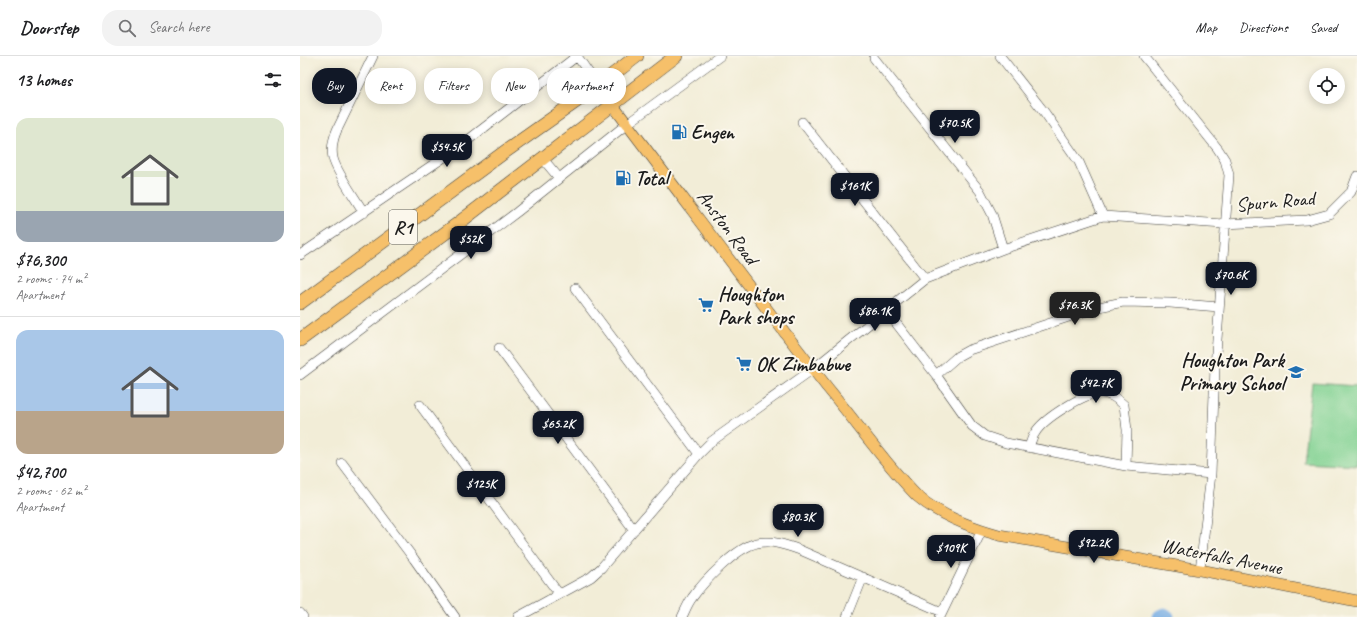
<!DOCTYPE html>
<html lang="en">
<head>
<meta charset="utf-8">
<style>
  body { margin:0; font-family:Caveat,sans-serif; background:#f2f2f2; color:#202124; height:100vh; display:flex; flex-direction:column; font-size:15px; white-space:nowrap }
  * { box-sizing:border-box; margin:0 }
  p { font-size:13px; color:#757577 }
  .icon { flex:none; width:22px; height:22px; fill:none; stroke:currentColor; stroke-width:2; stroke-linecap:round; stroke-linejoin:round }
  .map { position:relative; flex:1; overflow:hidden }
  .drawer { display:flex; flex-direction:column; background:#fff; width:300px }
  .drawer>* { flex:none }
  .hud { position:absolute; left:12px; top:12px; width:380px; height:36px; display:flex; gap:8px }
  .buttons { position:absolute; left:1009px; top:12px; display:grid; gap:8px }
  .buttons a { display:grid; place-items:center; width:36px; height:36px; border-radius:50%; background:#fff; box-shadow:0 2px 10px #0003; font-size:20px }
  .price { position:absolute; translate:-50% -34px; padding:0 9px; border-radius:8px; background:#111827; color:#fff; font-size:13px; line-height:26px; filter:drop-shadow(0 1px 2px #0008) }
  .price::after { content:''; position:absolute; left:50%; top:24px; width:12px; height:9px; margin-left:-6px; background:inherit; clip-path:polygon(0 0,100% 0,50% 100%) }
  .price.active { background:#222; color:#fff }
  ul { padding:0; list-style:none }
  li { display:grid; align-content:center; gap:8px; height:212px; padding:0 16px }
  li+li { border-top:1px solid #e0e0e0 }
  li span { display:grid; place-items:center; height:124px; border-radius:12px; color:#555 }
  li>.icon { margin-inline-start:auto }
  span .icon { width:72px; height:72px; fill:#fffc; stroke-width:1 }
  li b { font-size:17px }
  h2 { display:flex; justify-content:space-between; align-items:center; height:48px; padding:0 16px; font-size:17px }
  .chip { padding:0 14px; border-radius:16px; background:#fff; box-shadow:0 2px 10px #0003; font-size:14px; line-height:36px }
  .chip.active { background:#111827; color:#fff }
  header { display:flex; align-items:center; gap:24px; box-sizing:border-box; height:56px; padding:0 20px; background:#fff; border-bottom:1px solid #e0e0e0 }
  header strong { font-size:19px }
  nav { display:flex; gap:22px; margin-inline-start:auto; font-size:14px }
  .search { width:280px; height:36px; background:#f2f2f2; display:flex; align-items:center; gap:10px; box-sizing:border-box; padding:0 14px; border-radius:16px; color:#757577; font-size:15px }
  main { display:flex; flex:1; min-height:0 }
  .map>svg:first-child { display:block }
</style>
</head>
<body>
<header>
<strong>Doorstep</strong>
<div class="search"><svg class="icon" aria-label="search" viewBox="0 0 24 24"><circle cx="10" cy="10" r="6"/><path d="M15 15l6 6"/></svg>Search here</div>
<nav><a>Map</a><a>Directions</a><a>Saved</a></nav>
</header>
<main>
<section class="drawer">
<h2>13 homes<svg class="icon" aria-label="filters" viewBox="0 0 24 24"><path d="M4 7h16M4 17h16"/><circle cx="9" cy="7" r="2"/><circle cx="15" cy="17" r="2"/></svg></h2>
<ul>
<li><span style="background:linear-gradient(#dfe7d0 75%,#9aa5b1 0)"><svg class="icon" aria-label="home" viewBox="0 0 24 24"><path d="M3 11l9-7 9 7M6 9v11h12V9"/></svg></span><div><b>$76,300</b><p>2 rooms · 74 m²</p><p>Apartment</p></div></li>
<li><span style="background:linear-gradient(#a9c7e8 65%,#b9a48a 0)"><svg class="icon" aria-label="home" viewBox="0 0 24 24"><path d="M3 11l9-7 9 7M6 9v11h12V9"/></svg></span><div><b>$42,700</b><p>2 rooms · 62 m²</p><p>Apartment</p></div></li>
</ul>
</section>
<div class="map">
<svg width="1057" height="561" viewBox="0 0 1057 561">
  <rect width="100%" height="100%" fill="#fbf7ec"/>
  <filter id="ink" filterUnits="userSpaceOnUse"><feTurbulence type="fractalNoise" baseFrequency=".025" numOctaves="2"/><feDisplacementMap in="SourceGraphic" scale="8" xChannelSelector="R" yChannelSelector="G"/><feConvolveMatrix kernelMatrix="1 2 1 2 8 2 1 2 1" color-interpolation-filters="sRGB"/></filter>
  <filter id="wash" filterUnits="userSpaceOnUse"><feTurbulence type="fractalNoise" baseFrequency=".012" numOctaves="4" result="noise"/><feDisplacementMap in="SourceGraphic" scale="16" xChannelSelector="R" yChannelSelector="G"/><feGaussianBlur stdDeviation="0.9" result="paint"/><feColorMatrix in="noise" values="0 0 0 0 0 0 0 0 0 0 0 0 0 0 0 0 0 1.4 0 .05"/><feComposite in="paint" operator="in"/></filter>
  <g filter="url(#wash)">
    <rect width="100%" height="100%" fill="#f2edd7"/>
    <path fill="#80d191" stroke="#4e7656" d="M1012,327L1057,330V409L1003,406Z"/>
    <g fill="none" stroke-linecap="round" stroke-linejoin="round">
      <path stroke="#74ace3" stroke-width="15" d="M860,561L864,559L867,561"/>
    </g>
  </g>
  <g filter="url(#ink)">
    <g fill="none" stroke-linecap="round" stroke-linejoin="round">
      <defs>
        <path id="minor" d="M277,0L298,30
          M700,0L745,57L779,106L803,160
          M844,0L918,93L925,104L929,119L915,311L911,418L900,514
          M574,2L680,135L692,158L703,193
          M502,66L625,223
          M243,103L259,122
          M64,157C56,143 36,116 33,102C31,92 33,83 37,74L73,0
          M0,199L159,91L277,0
          M275,232L399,398
          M586,254L636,319L672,370L685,380L706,387L826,410L911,418
          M199,292L334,474
          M0,319L217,156L327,68L420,0
          M636,319L658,300L669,294L799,251L823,246L870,247L919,251
          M120,349L259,538
          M729,391C731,386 732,381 735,377C743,363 784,337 800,337C810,337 817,343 824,349L827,374L826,410
          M42,407L114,503L155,561
          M0,557L3,561
          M218,561L291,521L301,512L399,398L412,385L513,313L625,223L703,193L803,160L924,168L1007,164L1029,158L1051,136L1057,120
          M382,561C385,555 388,547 392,542C404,525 437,491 457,487C472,484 486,489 500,494L642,556
          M547,561L563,521
          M640,561L682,474"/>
        <path id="major" d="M298,30C375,130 449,232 527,331C547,355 566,381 586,405C596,417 606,429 617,440C640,460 670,471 699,479L900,514L1057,545"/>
        <path id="highway" d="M0,247L206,95L298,30L337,0
          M0,284L156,169L376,0"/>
      </defs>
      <use href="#minor" stroke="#3c3b38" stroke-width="10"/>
      <use href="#major" stroke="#3c3b38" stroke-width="12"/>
      <use href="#highway" stroke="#3c3b38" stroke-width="14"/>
      <use href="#minor" stroke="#fff" stroke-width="9"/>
      <use href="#major" stroke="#f6c06b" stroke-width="11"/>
      <use href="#highway" stroke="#f6c06b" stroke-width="13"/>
    </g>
  </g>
  <defs>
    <symbol id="fuel-bare" viewBox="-9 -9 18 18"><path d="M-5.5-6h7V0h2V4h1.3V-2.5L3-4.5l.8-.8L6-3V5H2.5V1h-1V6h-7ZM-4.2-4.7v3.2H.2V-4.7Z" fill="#1f6fb2" stroke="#fbf7ec" stroke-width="2.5" paint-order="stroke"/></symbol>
    <symbol id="supermarket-bare" viewBox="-9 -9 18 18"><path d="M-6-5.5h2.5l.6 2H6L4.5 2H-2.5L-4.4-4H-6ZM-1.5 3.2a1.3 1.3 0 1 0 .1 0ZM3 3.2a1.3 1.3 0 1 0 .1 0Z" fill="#1f6fb2" stroke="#fbf7ec" stroke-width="2.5" paint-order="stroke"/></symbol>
    <symbol id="school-bare" viewBox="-9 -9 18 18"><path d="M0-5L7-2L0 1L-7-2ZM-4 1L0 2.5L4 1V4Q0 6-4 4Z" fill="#1f6fb2" stroke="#fbf7ec" stroke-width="2.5" paint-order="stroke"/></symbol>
  </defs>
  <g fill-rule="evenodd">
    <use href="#fuel-bare" x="368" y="65" width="22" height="22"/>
    <use href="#fuel-bare" x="312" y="111" width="22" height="22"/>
    <use href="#supermarket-bare" x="395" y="238" width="22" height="22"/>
    <use href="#supermarket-bare" x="433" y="297" width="22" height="22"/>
    <use href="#school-bare" x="985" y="305" width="22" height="22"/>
  </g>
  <g text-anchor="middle" stroke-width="4" stroke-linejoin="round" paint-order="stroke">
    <rect fill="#fbf7ec" stroke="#5f5e5a" stroke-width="1" x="89" y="154" width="28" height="34" rx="3"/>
    <g font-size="19" font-weight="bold" fill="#1c1c1c">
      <text x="103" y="178">R1</text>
    </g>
    <g font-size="20" font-weight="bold" fill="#1c1c1c" stroke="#fbf7ec" text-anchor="start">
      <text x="391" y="83">Engen</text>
      <text x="335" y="129">Total</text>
      <text x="418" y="245">Houghton<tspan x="418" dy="23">Park shops</tspan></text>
      <text x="984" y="311" text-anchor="end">Houghton Park<tspan x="984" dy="23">Primary School</tspan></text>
      <text x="456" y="315">OK Zimbabwe</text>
    </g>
    <g font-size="20" fill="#1c1c1c" stroke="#fbf7ec">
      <text transform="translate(975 145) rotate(-5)" y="7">Spurn Road</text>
      <text transform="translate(428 171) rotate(53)" y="7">Anston Road</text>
      <text transform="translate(922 500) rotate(11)" y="7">Waterfalls Avenue</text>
    </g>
  </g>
</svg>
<div class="buttons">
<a><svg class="icon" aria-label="locate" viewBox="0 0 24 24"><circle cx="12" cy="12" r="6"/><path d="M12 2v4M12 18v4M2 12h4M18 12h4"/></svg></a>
</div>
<b class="price" style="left:655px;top:88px">$70.5K</b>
<b class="price" style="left:147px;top:112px">$54.5K</b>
<b class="price" style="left:555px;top:151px">$161K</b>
<b class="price" style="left:171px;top:204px">$52K</b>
<b class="price" style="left:931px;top:240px">$70.6K</b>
<b class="price active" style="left:775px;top:270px">$76.3K</b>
<b class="price" style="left:575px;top:276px">$86.1K</b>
<b class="price" style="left:796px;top:348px">$42.7K</b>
<b class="price" style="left:258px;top:389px">$65.2K</b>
<b class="price" style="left:181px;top:449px">$125K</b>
<b class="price" style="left:498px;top:482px">$80.3K</b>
<b class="price" style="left:794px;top:508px">$92.2K</b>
<b class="price" style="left:651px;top:513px">$109K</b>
<div class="hud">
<a class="chip active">Buy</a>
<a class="chip">Rent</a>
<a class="chip">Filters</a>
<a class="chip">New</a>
<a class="chip">Apartment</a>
</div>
</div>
</main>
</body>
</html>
